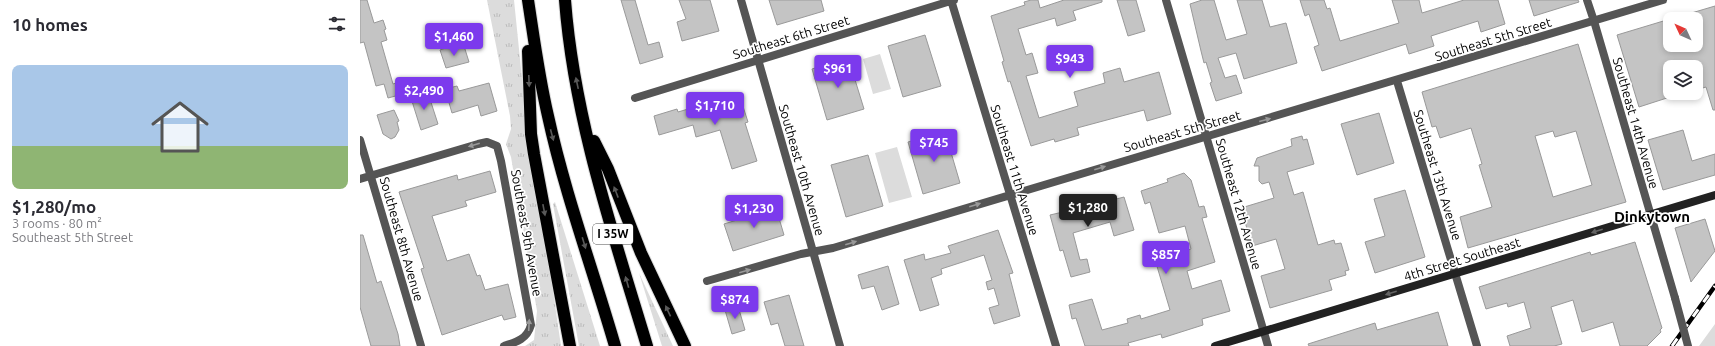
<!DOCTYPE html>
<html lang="en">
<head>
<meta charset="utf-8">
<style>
  body { margin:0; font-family:Ubuntu,sans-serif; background:#f7f7f7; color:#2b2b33; height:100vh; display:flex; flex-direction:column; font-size:15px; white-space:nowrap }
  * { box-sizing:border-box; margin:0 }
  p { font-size:13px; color:#7c7c81 }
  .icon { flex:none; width:22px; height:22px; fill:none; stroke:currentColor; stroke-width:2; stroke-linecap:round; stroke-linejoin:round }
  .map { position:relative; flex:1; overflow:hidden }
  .drawer { display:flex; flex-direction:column; background:#fff; width:360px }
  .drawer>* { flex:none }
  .needle { width:26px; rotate:314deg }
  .controls { position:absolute; left:1303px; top:12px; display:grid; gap:8px }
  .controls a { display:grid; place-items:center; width:40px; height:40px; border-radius:8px; background:#fff; box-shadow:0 2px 6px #0003; font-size:20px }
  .price { position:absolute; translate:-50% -34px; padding:0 9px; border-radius:4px; background:#7c3aed; color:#fff; font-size:13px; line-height:26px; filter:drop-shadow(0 1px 2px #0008) }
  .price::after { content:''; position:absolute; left:50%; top:24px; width:12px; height:9px; margin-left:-6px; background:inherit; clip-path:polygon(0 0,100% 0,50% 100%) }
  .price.current { background:#222; color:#fff }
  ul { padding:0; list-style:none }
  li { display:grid; align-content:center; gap:8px; height:212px; padding:0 12px }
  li+li { border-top:1px solid #e1e1e2 }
  li span { display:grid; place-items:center; height:124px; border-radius:8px; color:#555 }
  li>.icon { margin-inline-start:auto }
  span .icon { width:72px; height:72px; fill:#fffc; stroke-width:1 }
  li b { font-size:17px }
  h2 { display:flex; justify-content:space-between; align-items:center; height:48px; padding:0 12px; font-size:17px }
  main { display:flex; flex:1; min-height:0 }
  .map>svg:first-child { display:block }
</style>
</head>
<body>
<main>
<section class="drawer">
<h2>10 homes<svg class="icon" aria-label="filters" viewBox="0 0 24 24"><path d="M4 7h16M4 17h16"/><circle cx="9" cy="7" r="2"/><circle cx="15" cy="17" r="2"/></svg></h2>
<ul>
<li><span style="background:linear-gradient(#a9c7e8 65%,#8fb573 0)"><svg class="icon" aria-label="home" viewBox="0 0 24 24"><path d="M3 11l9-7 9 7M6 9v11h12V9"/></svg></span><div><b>$1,280/mo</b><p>3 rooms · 80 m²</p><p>Southeast 5th Street</p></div></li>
</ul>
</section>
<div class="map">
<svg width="1355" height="346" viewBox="0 0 1355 346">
  <defs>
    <pattern id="grass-tufts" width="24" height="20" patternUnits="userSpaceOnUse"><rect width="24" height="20" fill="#dcdcdc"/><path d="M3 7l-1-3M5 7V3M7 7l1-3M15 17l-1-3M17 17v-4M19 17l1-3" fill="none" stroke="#bbb"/></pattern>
  </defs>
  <rect width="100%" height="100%" fill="#fff"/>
  <path fill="url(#grass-tufts)" d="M127,0H154L167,128L188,257L201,346H165L174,340L177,311L151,157L146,144L151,129L150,116Z
    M195,202L240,346H219L193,204Z
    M279,273L313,346H302Z"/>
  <path fill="#dcdcdc" d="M520,54L531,89L513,94L503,59Z
    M537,147L552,197L529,203L515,153Z
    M1355,324V346H1339Z"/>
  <path fill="#c4c4c4" stroke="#999" fill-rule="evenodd" d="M0,0H7L14,23L23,20L26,29L24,30L27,40L21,42L33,84L39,82L43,94L28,98L24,84L16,86L4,42L0,43Z
    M261,0H275L288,45L299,42L303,57L280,64Z
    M319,0H350L359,31L322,41L317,22L326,19Z
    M409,0H461L464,11L417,25Z
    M671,0H678L680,8L704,0H742V2L713,11L716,20L697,26L695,18L658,29L666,55L672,53L678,73L666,76L679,118L718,106L714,92L745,83L743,73L760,68L764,82L799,72L811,114L787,121L784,110L717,128L719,135L695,142L694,139L671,146L650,81L648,82L642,62L644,61L631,16L665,5L664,2Z
    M757,0H776L785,31L768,36Z
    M842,0H854L866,40L887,34L877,0H902L910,27L926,23L937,63L884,79L876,53L858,58L865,78L876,75L882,93L856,101L850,83L852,82L846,62L844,63L841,51L830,4Z
    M940,0H964L967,9L970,8L980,41L1039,23L1032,0H1059L1062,13L1104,0H1138L1145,24L1121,32L1118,21L1071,36L1074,46L1049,54L1046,44L962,71L954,47L959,45L949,14L945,16Z
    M1169,0H1218L1219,2L1174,16Z
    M1355,6V110H1353L1346,87L1336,90V67H1310V97L1279,107L1257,35L1310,19V45H1336V19H1319L1318,17Z
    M565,35L581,86L543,97L528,46Z
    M1218,44L1266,202L1108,248L1100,217L1132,207L1119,165L1122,164L1111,128L1080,138L1076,126L1072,127L1062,92ZM1193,131L1195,137L1216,131L1232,185L1193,197L1175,136Z
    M91,46L92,50L104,46L109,62L86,68L80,50Z
    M488,57L504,109L467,120L452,69Z
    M129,83L137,111L121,116L118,105L92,113L85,89L97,86L99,91Z
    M68,93L78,124L61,130L51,98Z
    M379,94L388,122L385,123L397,161L372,169L360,130L336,137L333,125L299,135L294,116L317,109L318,112Z
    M34,110L39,121L37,122L39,130L35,137L31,139L23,134L17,115Z
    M1019,113L1034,163L997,175L981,124Z
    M1323,130L1332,161L1355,154V175L1303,190L1288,140Z
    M585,132L600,183L563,194L548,142Z
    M942,136L943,140L947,139L954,164L927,172L934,195L943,192L958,245L974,240L975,244L981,243L989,270L985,271L986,275L969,280L972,290L910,308L901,276L925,269L916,239L892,246L881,208L914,198L909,182L902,184L899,181V166H894L897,158L932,146L931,139Z
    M508,155L523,206L486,217L471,165Z
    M130,171L136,192L105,201L107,206L72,216L87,261L109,254L117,276L120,275L125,290L148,284L156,317L144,320L142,315L82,335L61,269L64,268L39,192L97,175L98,180Z
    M824,173L831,180L839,207L844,206L847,217L842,218L855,262L827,271L832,289L861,280L870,311L842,319L843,325L802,338L801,334L768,343L769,346H725L716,318L712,319L709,305L732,299L742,330L768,323L767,319L780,315L781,319L810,310L796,263L824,255L823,252L831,249L825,226L799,233L790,202L785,204L781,191L808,182L807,179Z
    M1045,190L1065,257L1015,273L1005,242L1025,236L1014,199Z
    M764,197L774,230L754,236L750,222L713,233L720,260L727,259L730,272L711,277L703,250L700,251L690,215L707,211V212Z
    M416,208L424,235L373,251L364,224Z
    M1345,219L1355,251L1331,282L1315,228Z
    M638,230L653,273L649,274L660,316L634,324L629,308L639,305L634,288L628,290L626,282L632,280L624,255L581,269L582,274L571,278L579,305L560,311L544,260L564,254L565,260L591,253L588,246Z
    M0,235H3L17,283L21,281L38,334L40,346H11L0,307Z
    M1275,242L1302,328L1300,330L1301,332L1287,346H1260L1253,322L1222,332L1213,300L1191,307L1202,344L1194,346H1150L1147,336L1171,328L1164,302L1148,307L1147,303L1126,309L1119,287L1230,252L1231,255Z
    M528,266L539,304L522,310L514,286L502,289L498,275Z
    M429,295L444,346H425L418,323L411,325L404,302Z
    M378,306L385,330L372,334L365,310Z
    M1078,312L1088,346H949L948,344L1015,323L1017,330Z"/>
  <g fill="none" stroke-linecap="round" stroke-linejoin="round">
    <defs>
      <path id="motorway" d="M168,0C174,39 179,78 188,116C205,194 233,270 255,346
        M205,0C214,119 253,233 287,346
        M168,51L171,134L174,154L210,346
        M234,141L248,169L281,253L325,346"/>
    </defs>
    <use href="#motorway" stroke="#dbdbdb" stroke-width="14"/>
    <path stroke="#555" stroke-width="8" d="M591,0L696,346
      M806,0L908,346
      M1227,0L1234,21
      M1037,81L1117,346
      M275,98L594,0
      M0,140L61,346
      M0,179L118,144L127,142L137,146L141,161L171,325C167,339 157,342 144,346
      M347,281L441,254L473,248L1303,0"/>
    <path stroke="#555" stroke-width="8" d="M381,0L480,346
      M1234,21L1315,298"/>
    <path stroke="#222" stroke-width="8" d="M855,346L1355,195"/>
    <use href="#motorway" stroke="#000" stroke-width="12"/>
    <defs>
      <path id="rail" d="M1312,346L1355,286"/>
    </defs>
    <use href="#rail" stroke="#000" stroke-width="4.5"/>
    <use href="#rail" stroke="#fff" stroke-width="3" stroke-dasharray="9" stroke-linecap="butt"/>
    <path stroke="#555" stroke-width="8" d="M1315,298L1328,346"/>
  </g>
  <defs><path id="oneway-solid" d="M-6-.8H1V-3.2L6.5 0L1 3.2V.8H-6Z"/></defs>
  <g fill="#595959">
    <use href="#oneway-solid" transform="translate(169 81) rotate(88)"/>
    <use href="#oneway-solid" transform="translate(217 83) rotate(-102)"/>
    <use href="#oneway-solid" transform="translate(192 135) rotate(75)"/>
    <use href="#oneway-solid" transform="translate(256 192) rotate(-111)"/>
    <use href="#oneway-solid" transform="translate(184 210) rotate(79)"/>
    <use href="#oneway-solid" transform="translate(224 243) rotate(73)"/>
    <use href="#oneway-solid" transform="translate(267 282) rotate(-106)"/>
    <use href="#oneway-solid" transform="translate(308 311) rotate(-115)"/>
  </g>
  <g fill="#999">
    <use href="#oneway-solid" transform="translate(905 120) rotate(-15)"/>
    <use href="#oneway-solid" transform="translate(114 145) rotate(164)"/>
    <use href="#oneway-solid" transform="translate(740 168) rotate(-17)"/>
    <use href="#oneway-solid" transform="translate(615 205) rotate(-17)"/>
    <use href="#oneway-solid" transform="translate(491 243) rotate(-17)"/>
    <use href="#oneway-solid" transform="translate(385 271) rotate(-16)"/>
    <use href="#oneway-solid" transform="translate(169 325) rotate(-87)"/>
  </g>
  <g fill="#646464">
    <use href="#oneway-solid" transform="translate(1237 231) rotate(163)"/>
    <use href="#oneway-solid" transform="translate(1031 293) rotate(163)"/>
  </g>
  <g text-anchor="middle" stroke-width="3.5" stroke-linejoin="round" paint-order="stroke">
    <rect fill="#fff" stroke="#4c4c4c" stroke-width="1" x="233" y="224" width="40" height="20" rx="3"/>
    <g font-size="12" font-weight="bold" fill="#000">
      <text x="253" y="238">I 35W</text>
    </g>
    <g font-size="13" fill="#000" stroke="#fff">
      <text transform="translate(431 37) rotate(-17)" y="5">Southeast 6th Street</text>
      <text transform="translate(1133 39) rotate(-17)" y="5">Southeast 5th Street</text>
      <text transform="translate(1276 123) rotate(74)" y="5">Southeast 14th Avenue</text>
      <text transform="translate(822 131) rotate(-16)" y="5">Southeast 5th Street</text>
      <text transform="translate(442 170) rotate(74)" y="5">Southeast 10th Avenue</text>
      <text transform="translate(655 170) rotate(73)" y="5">Southeast 11th Avenue</text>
      <text transform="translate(1078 175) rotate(73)" y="5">Southeast 13th Avenue</text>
      <text transform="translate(879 204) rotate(74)" y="5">Southeast 12th Avenue</text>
      <text transform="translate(167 233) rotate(80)" y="5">Southeast 9th Avenue</text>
      <text transform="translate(42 239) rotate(74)" y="5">Southeast 8th Avenue</text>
      <text transform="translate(1102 259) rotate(-17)" y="5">4th Street Southeast</text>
    </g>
    <g font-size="15" font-weight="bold" fill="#000" stroke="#fff">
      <text x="1292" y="222">Dinkytown</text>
    </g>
  </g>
</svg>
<div class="controls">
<a><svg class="needle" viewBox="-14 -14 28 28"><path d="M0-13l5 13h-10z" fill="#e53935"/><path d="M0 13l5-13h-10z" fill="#7c7c81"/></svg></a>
<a><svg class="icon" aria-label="layers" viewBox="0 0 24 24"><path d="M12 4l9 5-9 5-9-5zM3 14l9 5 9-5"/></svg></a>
</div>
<b class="price" style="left:94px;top:57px">$1,460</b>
<b class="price" style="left:710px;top:79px">$943</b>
<b class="price" style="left:478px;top:89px">$961</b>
<b class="price" style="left:64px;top:111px">$2,490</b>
<b class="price" style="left:355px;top:126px">$1,710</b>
<b class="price" style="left:574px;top:163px">$745</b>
<b class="price current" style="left:728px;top:228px">$1,280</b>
<b class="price" style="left:394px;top:229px">$1,230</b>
<b class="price" style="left:806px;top:275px">$857</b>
<b class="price" style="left:375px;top:320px">$874</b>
</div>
</main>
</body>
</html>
